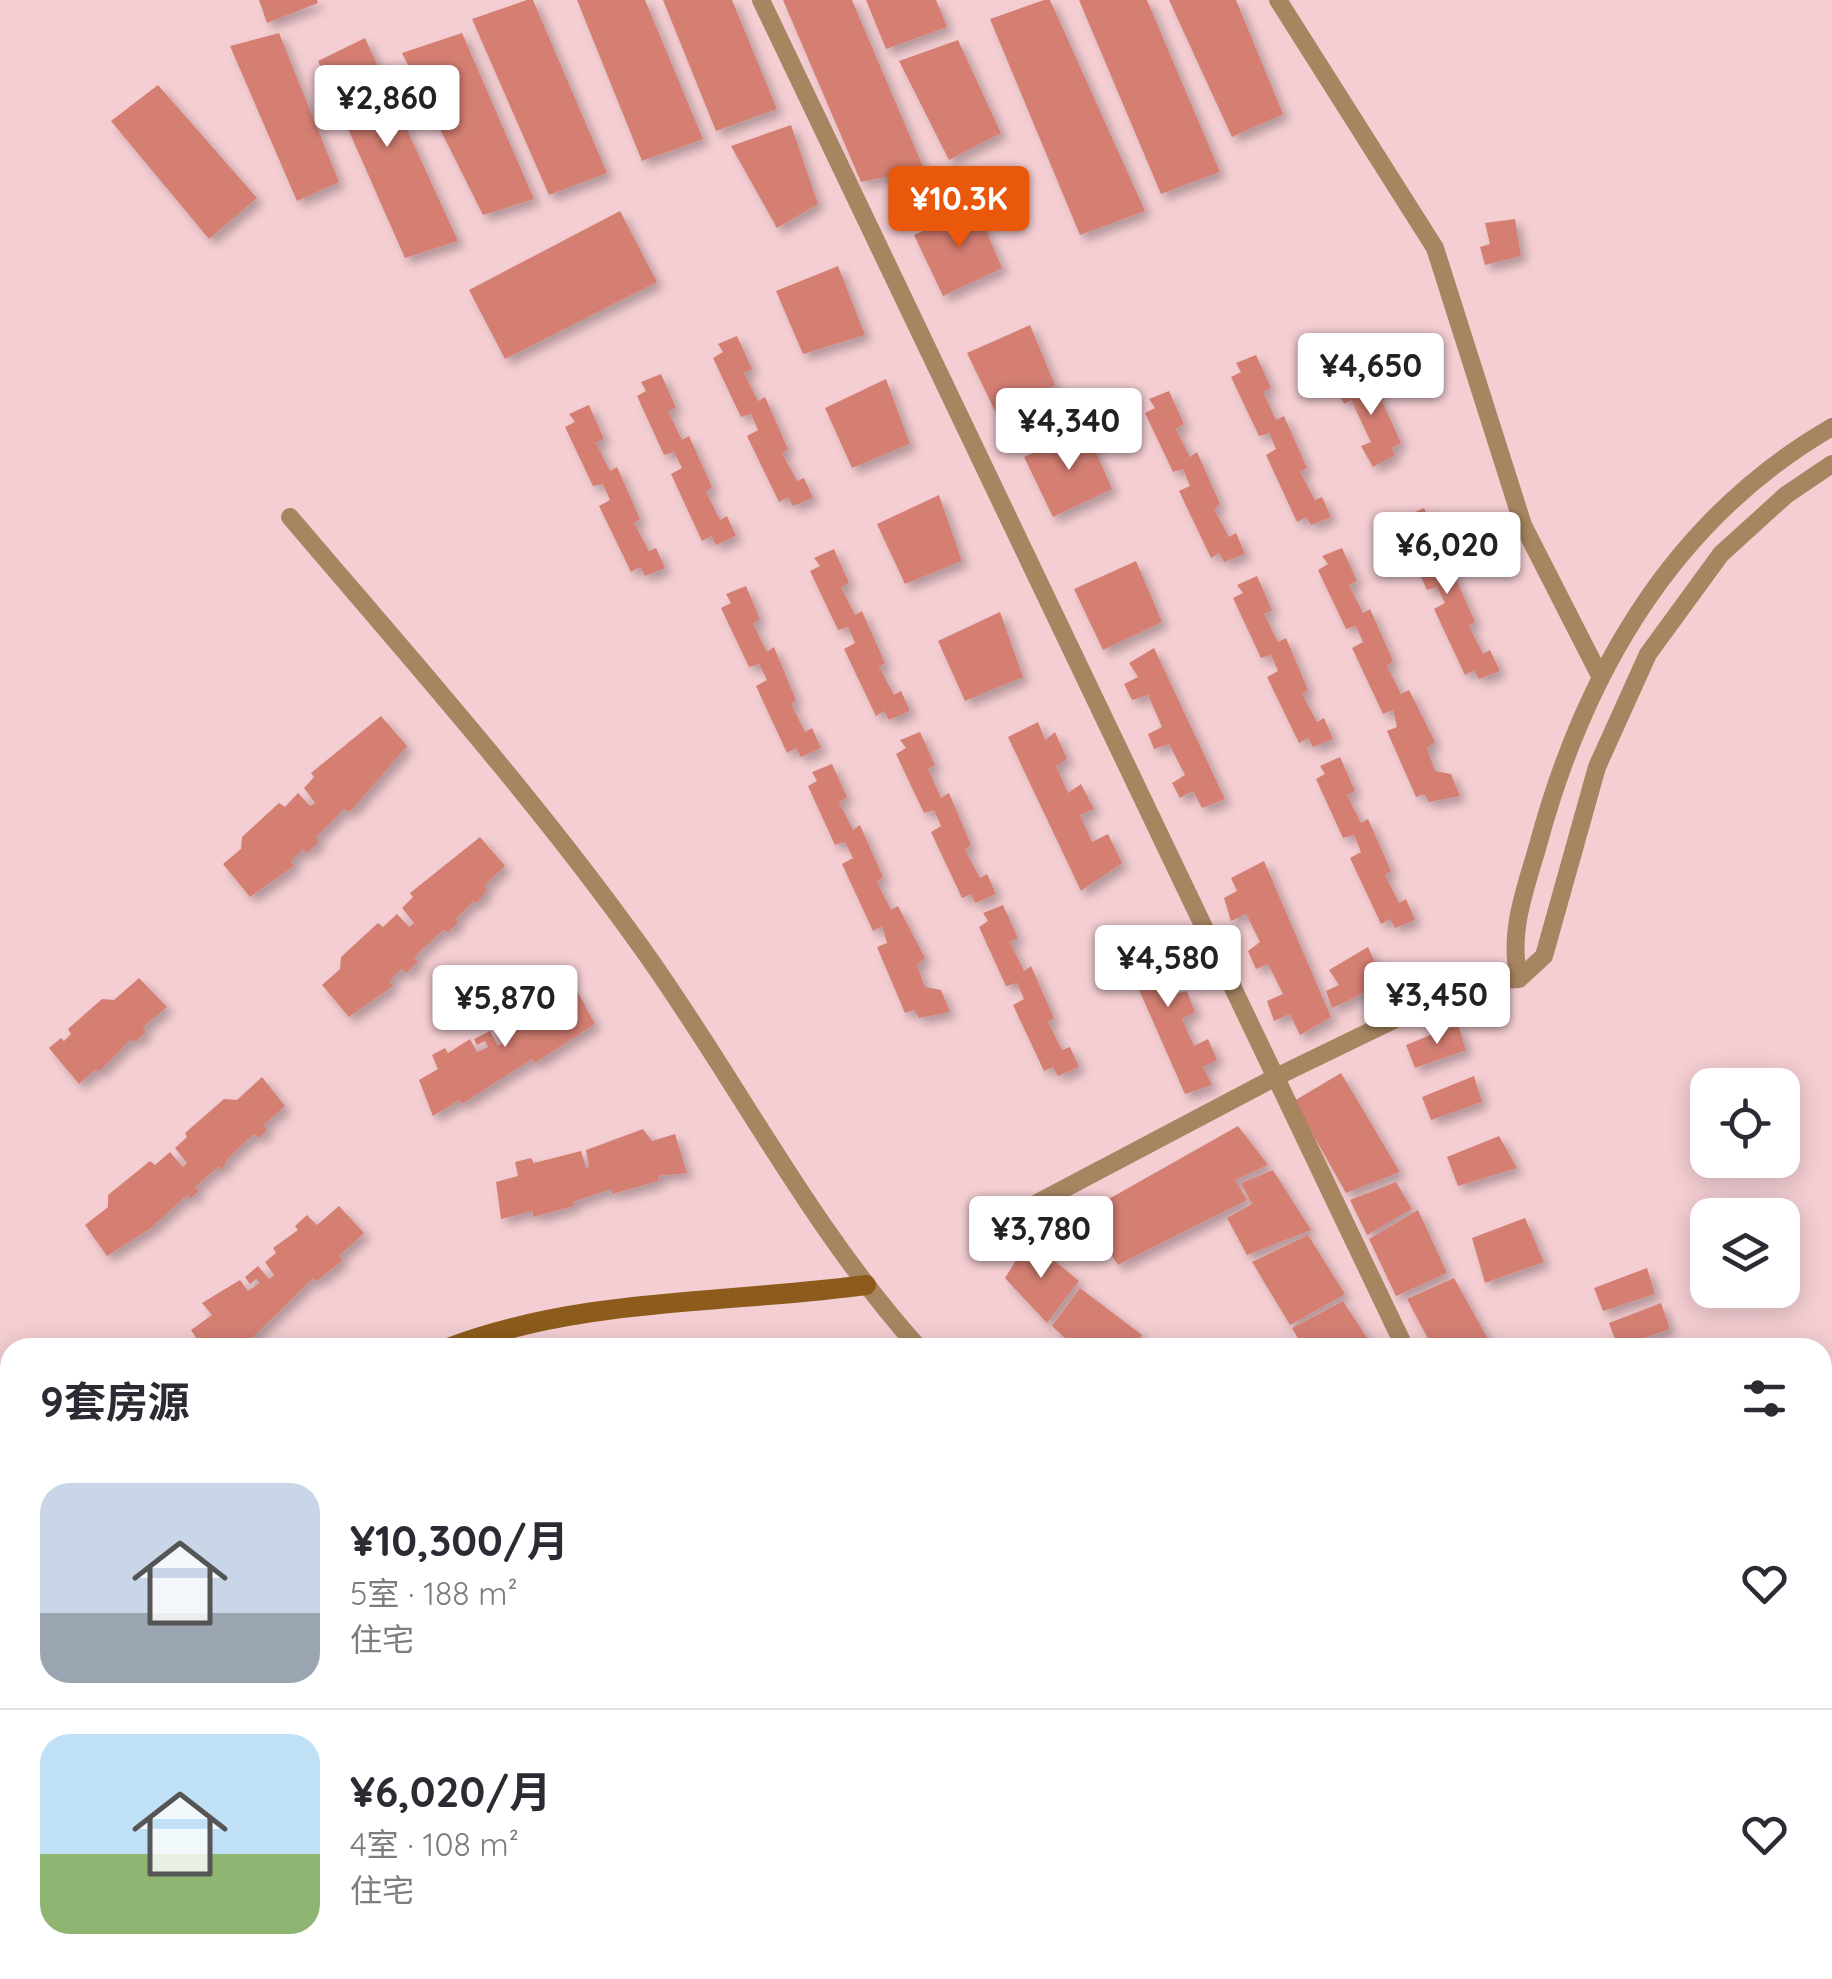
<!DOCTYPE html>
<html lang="zh">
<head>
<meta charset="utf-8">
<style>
  body { margin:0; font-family:Quicksand,"Noto Sans SC",sans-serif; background:#f2f2f3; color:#2b2b33; height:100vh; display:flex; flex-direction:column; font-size:38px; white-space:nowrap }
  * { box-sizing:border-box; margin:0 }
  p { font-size:32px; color:#7c7c81 }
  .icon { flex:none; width:55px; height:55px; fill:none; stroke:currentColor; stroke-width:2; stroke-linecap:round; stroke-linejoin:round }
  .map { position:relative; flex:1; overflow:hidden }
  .side { position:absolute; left:0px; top:1338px; width:1832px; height:642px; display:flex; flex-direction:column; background:#fff; border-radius:30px 30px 0 0; box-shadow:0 5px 25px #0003 }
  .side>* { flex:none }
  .fabs { position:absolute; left:1690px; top:1068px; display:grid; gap:20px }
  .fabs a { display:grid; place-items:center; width:110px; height:110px; border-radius:20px; background:#fff; box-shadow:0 5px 25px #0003; font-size:50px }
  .price { position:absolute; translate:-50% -85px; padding:0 22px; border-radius:10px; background:#fff; color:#222; font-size:32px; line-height:65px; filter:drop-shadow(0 2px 5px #0008) }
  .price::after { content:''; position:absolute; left:50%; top:60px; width:30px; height:22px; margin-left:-15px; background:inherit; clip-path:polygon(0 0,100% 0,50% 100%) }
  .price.selected { background:#ea580c; color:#fff }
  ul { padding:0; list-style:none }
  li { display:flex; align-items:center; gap:30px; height:250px; padding:0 40px }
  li+li { border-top:2px solid #e1e1e2 }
  li span { display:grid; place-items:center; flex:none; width:280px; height:200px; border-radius:30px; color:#555 }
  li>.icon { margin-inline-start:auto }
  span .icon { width:120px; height:120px; fill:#fffc; stroke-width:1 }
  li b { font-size:42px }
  h2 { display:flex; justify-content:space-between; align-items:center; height:120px; padding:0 40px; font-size:42px }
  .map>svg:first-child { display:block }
</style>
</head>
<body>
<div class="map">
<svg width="1832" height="1979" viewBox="0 0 1832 1979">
  <defs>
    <filter id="shadow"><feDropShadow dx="6" dy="6" stdDeviation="5" flood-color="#0004"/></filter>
  </defs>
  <rect width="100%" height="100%" fill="#f4ced3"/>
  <path fill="#d57f73" filter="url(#shadow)" d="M259,0H317L318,3L267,23Z
    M527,0H533L607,173L549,195L472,19Z
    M577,0H645L703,139L642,161Z
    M663,0H732L777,109L716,131Z
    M783,0H852L924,169L861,182Z
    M866,0H936L947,27L886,49Z
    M1044,0H1050L1145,211L1080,235L990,19Z
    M1079,0H1147L1220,172L1161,194Z
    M1169,0H1236L1283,114L1232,137Z
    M279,33L339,182L297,201L230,46Z
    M462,33L534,199L483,215L402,53Z
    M365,38L458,241L405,258L318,61Z
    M958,40L1001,133L949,160L899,61Z
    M158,85L257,198L209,239L111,121Z
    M791,125L818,204L777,228L731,146Z
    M976,207L1002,268L943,296L914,235Z
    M620,211L657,282L505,359L469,290Z
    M1515,219L1521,256L1485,265L1480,247L1490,244L1485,223Z
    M838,266L865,335L803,354L776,291Z
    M1030,325L1055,385L996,413L967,353Z
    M737,336L752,369L744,373L758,401L765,397L788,449L782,453L797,481L804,478L813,498L793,506L788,497L779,502L747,436L758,430L751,414L741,417L713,358L723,352L718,344Z
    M1256,355L1271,388L1263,392L1276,420L1284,416L1307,468L1300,472L1315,500L1322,497L1331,517L1311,525L1306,517L1297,522L1266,455L1276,449L1269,433L1259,436L1231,377L1241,372L1236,363Z
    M661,374L676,408L668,411L682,440L689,436L712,487L706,492L720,520L727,516L736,536L716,545L711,536L702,541L671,474L682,468L674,452L664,455L637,396L646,391L641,382Z
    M1356,375L1360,383L1371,377L1401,443L1392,448L1395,455L1373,467L1361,446L1371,442L1351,400L1344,404L1336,385Z
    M886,379L910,444L852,468L825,408Z
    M1169,391L1184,424L1176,429L1190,457L1197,452L1220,504L1214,509L1229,537L1236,533L1245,554L1224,562L1219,553L1211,558L1179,491L1190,486L1183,469L1173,472L1145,413L1155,408L1149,399Z
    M589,405L604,439L596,443L610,471L617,467L640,519L634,523L649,551L656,548L665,568L645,576L640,567L631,572L599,506L610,500L603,484L593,486L565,427L575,422L569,414Z
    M1086,429L1112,489L1053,517L1024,457Z
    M939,495L962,561L905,584L877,524Z
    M1424,508L1439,542L1431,546L1445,574L1452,570L1475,622L1469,626L1483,654L1490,650L1500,671L1479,679L1474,670L1465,675L1434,609L1445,603L1437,587L1427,590L1400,530L1409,525L1404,517Z
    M1342,548L1357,581L1349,585L1363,613L1370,609L1393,661L1387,666L1401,694L1409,690L1435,742L1427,748L1435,771L1451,774L1460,796L1429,802L1424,794L1416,797L1387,731L1397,727L1393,710L1383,714L1352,648L1363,642L1356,626L1346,629L1318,570L1328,564L1322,556Z
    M834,549L849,583L841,587L855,615L862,611L885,663L879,667L894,695L901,691L910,711L889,720L884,711L876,716L844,649L855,643L848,627L838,630L810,571L820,566L814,558Z
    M1136,561L1162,622L1103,650L1074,589Z
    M1257,576L1272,610L1264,614L1278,642L1286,638L1308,690L1302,694L1317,722L1324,718L1333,739L1313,747L1308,738L1299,743L1267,677L1278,671L1271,655L1261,658L1233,598L1243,593L1237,585Z
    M746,586L760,619L753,624L767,652L774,647L796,700L791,704L805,732L812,728L821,748L801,757L796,748L787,753L756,686L767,680L759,664L749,667L721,608L731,603L726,594Z
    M1000,612L1023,677L965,701L938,641Z
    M1154,648L1225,799L1202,808L1193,791L1180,798L1172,783L1185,775L1169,744L1154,749L1148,734L1162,727L1148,695L1132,700L1124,684L1138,677L1129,663Z
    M381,716L407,746L350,812L344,809L316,837L319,842L307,853L303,849L291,861L294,866L250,897L223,864L241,849L242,837L279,803L285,807L298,793L310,806L315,803L304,788L314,777L311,773Z
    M1038,722L1045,740L1055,732L1067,759L1056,766L1068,793L1081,784L1094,809L1080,815L1092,842L1108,834L1122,863L1081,891L1008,737Z
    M920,732L935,765L928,769L941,798L949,793L971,845L965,850L980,878L987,874L996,894L975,903L971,894L962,898L931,832L941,826L934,810L924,813L896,754L906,748L900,740Z
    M1340,757L1355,791L1347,795L1361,823L1368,819L1391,871L1385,875L1399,903L1406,899L1415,920L1395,928L1390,919L1381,924L1350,858L1361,852L1354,835L1343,838L1316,779L1325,774L1320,766Z
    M832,764L847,797L839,802L853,830L860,825L883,877L877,882L891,910L898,906L925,958L917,965L925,987L941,990L950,1012L919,1018L914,1010L905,1013L877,947L887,943L882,926L873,931L842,864L853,858L845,842L835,845L808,786L817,781L812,772Z
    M480,837L505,866L484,886L487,890L477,903L473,901L456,919L458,923L448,932L443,930L414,957L418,962L406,973L401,969L389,981L393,986L349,1017L322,985L340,969L341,957L378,923L383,927L397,914L409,927L414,923L402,908L413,897L410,893Z
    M1264,861L1331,1017L1300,1035L1290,1014L1274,1021L1267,1001L1283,994L1268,964L1256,969L1248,951L1260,942L1246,914L1231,921L1224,898L1237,891L1231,878Z
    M1003,905L1018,938L1010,942L1024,971L1031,966L1054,1018L1048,1022L1062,1050L1070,1047L1079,1067L1058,1076L1053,1067L1044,1071L1013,1005L1024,999L1017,983L1006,986L979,927L988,921L983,913Z
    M1145,930L1153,948L1167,942L1176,962L1161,967L1174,994L1187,991L1195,1012L1182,1019L1194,1046L1208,1039L1217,1060L1203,1067L1212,1085L1185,1094L1118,942Z
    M1368,947L1385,983L1332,1008L1326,991L1339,985L1329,970Z
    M139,978L167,1007L143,1027L146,1032L135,1042L131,1039L99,1072L96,1069L79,1084L49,1048L61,1038L64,1041L71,1034L68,1029L102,999L114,1000Z
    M576,989L595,1024L535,1063L532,1059L462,1104L459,1100L433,1116L419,1080L438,1069L432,1055L445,1048L448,1053L470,1039L477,1052L488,1047L485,1041L477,1045L474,1039L490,1031L498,1046L503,1042L496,1028L531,1006L528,1001L541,993L549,1003Z
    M1458,1024L1466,1050L1415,1068L1406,1045Z
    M1341,1073L1400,1172L1346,1193L1294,1101Z
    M1474,1076L1482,1102L1431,1120L1422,1097Z
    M262,1077L285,1106L264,1125L267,1130L259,1138L254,1134L228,1158L222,1170L218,1167L195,1187L199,1191L190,1199L187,1195L151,1228L107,1256L85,1225L108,1207V1195L150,1161L155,1165L170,1152L183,1167L187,1163L175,1148L187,1137L185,1133L224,1099L237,1100Z
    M1238,1126L1268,1165L1235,1180L1247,1200L1118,1265L1084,1213Z
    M643,1129L652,1141L675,1134L687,1173L658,1176L659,1181L612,1194L611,1189L573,1202L574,1206L533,1217V1211L501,1219L496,1182L518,1176L515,1162L531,1158L534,1163L581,1151L586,1168L589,1167L586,1150Z
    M1499,1136L1517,1168L1458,1186L1447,1157Z
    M1273,1170L1311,1230L1247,1255L1227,1218L1252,1204L1241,1183Z
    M1396,1182L1412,1209L1367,1235L1350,1200Z
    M339,1206L364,1233L339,1256L343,1260L317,1281L313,1278L248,1342L245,1338L233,1348H203L191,1330L212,1315L202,1303L240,1280L248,1291L260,1283L256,1279L250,1284L245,1277L258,1266L269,1279L274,1275L265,1262L276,1253L273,1248L298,1230L295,1226L307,1215L317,1225Z
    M1418,1210L1447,1273L1396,1296L1369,1239Z
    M1525,1218L1544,1262L1485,1283L1472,1238Z
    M1308,1235L1345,1294L1290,1325L1252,1262Z
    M1029,1240L1079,1281L1047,1323L1005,1278Z
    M1647,1268L1655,1294L1603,1311L1594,1288Z
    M1454,1278L1493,1348H1433L1407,1299Z
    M1080,1288L1142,1335L1132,1348H1076L1052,1326Z
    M1343,1301L1371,1344L1304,1348L1292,1328Z
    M1661,1303L1670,1329L1618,1347L1609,1323Z
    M4,1606L10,1608V1656L6,1659L0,1656Z
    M372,1970H435L440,1973L435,1979H375L378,1975Z
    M676,1970H785L796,1979H668Z
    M918,1970H981L991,1979H928Z
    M1185,1970H1246L1239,1979L1201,1975L1196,1979Z"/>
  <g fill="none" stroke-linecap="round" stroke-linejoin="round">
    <path stroke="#a78561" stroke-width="18" d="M761,0L1405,1348
      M1278,0L1435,248L1523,525L1600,676
      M290,517C409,657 532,795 639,944C735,1077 808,1225 919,1348
      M1519,979C1508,932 1525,891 1538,845C1585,671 1673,519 1832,427
      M1022,1211L1276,1077L1474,981L1519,979L1544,956L1597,767L1648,654L1721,554L1786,495L1832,464
      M0,1705L6,1707L10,1721
      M0,1801L10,1734
      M1547,1970L1551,1979"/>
    <path stroke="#8d5c1c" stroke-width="20" d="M448,1348C583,1297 726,1304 866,1285
      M54,1979L55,1970"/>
  </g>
</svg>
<div class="fabs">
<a><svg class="icon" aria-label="locate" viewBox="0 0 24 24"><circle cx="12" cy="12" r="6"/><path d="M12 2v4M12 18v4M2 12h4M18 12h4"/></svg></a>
<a><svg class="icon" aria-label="layers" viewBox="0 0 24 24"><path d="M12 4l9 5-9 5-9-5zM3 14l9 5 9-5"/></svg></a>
</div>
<b class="price" style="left:387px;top:150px">¥2,860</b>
<b class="price selected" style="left:959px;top:251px">¥10.3K</b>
<b class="price" style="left:1371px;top:418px">¥4,650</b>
<b class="price" style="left:1069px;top:473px">¥4,340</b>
<b class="price" style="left:1447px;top:597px">¥6,020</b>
<b class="price" style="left:1168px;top:1010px">¥4,580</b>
<b class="price" style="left:1437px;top:1047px">¥3,450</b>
<b class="price" style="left:505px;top:1050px">¥5,870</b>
<b class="price" style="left:1041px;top:1281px">¥3,780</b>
<section class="side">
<h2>9套房源<svg class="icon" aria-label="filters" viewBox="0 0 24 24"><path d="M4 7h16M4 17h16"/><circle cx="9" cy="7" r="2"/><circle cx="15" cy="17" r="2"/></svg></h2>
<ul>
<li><span style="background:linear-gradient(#c9d6e8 65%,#9aa5b1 0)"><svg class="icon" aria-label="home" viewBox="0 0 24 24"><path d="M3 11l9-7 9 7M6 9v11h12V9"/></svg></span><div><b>¥10,300/月</b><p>5室 · 188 m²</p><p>住宅</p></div><svg class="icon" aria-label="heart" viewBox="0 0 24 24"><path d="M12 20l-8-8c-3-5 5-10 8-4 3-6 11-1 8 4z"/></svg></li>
<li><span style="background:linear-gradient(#bfe0f5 60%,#8fb573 0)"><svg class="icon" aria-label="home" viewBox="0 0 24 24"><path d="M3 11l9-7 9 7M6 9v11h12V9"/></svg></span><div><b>¥6,020/月</b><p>4室 · 108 m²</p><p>住宅</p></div><svg class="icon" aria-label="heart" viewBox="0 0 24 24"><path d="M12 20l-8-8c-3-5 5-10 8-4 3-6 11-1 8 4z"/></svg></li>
</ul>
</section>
</div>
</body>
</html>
